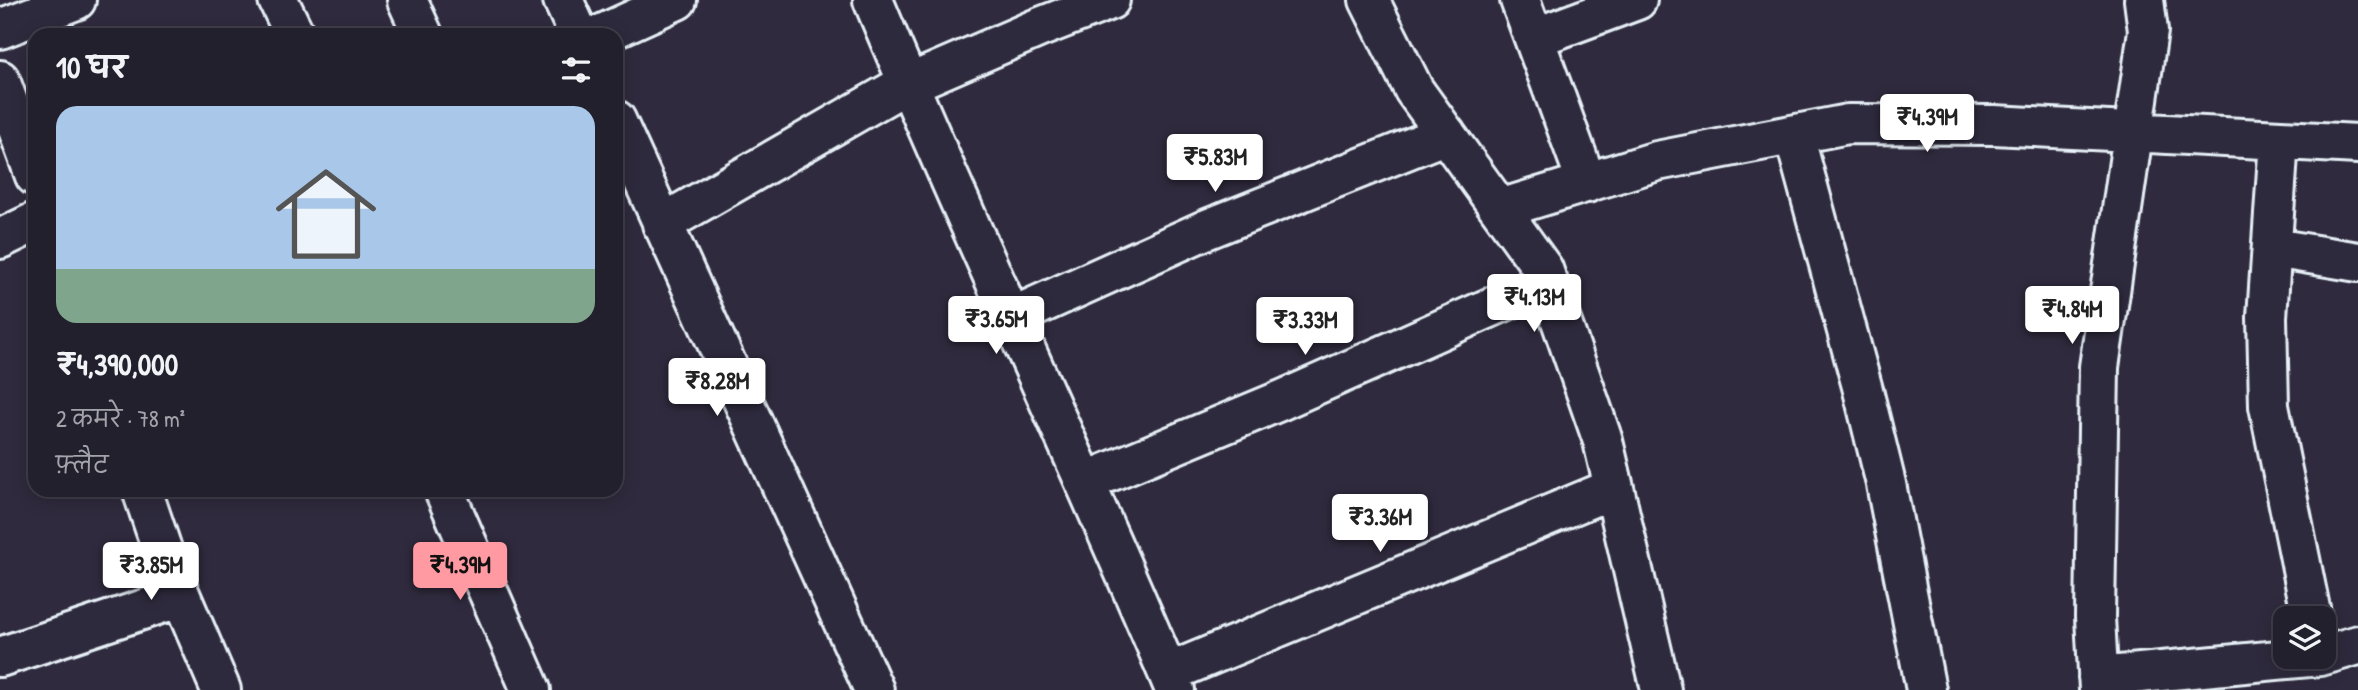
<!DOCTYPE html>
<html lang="hi">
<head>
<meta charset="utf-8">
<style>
  body { margin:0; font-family:"Patrick Hand","Playpen Sans Deva",sans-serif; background:#2f2d3a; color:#f1f3f6; height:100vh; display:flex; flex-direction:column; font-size:26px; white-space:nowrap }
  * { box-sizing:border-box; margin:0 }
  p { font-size:23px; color:#a3a3aa }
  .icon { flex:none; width:38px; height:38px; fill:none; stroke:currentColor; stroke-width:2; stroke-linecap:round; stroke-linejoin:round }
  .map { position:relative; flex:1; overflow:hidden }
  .drawer { position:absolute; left:28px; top:28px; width:595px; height:469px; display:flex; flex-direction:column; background:#23202e; border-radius:21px; box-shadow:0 4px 18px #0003,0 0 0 2px #403e4a }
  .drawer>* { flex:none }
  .tools { position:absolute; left:2273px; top:606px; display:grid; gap:14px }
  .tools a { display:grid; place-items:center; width:63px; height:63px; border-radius:14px; background:#23202e; box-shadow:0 4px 18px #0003,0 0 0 2px #403e4a; font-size:35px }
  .price { position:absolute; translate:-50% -60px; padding:0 16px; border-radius:7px; background:#fff; color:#222; font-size:23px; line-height:46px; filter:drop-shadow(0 2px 4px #0008) }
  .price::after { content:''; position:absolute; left:50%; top:42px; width:21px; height:16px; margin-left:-10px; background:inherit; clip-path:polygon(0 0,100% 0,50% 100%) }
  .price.selected { background:#ff9aa2; color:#111 }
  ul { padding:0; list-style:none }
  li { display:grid; align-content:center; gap:14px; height:371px; padding:0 28px }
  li+li { border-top:2px solid #403e4a }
  li span { display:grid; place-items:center; height:217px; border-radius:21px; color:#555 }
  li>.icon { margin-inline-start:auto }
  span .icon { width:126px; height:126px; fill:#fffc; stroke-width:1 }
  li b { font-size:30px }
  h2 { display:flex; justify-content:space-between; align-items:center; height:84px; padding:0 28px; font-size:30px }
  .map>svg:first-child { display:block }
</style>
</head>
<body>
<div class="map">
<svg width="2358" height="690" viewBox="0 0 2358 690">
  <rect width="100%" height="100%" fill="#2f2a3d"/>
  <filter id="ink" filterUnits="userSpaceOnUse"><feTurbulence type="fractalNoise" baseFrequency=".0143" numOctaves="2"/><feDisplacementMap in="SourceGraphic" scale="14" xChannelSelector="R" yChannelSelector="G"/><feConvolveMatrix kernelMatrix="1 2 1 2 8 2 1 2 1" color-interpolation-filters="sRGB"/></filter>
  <g filter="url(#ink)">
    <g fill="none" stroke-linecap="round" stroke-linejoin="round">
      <defs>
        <path id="street" d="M278,0L295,35
          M407,0L423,35
          M563,0L579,35
          M873,0C969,232 1078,458 1175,690
          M1369,0L1414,90L1543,269L1603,441L1661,690
          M1520,0L1587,183
          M0,29L76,0
          M600,35L677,0
          M1534,38L1637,0
          M0,80L35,176
          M616,120L874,690
          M1794,135L1863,390L1886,484L1926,690
          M2279,140L2267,317L2269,406L2312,618
          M1500,209L1657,161L1848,124L1994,125L2358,144
          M662,224L897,89L1038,28L1110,0
          M0,239L35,222
          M2273,248L2358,262
          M1012,317L1205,230L1446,134
          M1085,482L1282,400L1548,282
          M142,490L167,564L221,690
          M444,490L531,690
          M2324,655L2358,645
          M0,657L181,597
          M1168,673L1614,488
          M2098,677L2320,656
          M2099,690L2095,617L2099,367L2148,31L2144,0"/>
      </defs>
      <use href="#street" stroke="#e8f1f8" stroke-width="44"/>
      <use href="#street" stroke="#2f2a3d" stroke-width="38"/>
    </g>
  </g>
</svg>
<div class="tools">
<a><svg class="icon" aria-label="layers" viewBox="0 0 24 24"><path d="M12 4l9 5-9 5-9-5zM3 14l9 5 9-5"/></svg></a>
</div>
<b class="price" style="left:1927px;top:154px">₹4.39M</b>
<b class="price" style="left:1215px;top:194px">₹5.83M</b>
<b class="price" style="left:1534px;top:334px">₹4.13M</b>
<b class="price" style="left:2072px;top:346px">₹4.84M</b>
<b class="price" style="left:996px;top:356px">₹3.65M</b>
<b class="price" style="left:1305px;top:357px">₹3.33M</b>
<b class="price" style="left:717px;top:418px">₹8.28M</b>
<b class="price" style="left:1380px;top:554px">₹3.36M</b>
<b class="price" style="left:151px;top:602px">₹3.85M</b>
<b class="price selected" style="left:460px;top:602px">₹4.39M</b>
<section class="drawer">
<h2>10 घर<svg class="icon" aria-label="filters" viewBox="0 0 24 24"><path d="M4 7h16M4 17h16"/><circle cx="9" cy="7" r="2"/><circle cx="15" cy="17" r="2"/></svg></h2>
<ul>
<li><span style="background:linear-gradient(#a9c7e8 75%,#7fa58c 0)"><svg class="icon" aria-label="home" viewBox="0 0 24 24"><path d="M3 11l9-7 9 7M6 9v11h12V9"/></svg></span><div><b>₹4,390,000</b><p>2 कमरे · 78 m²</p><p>फ़्लैट</p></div></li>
</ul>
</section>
</div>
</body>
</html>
